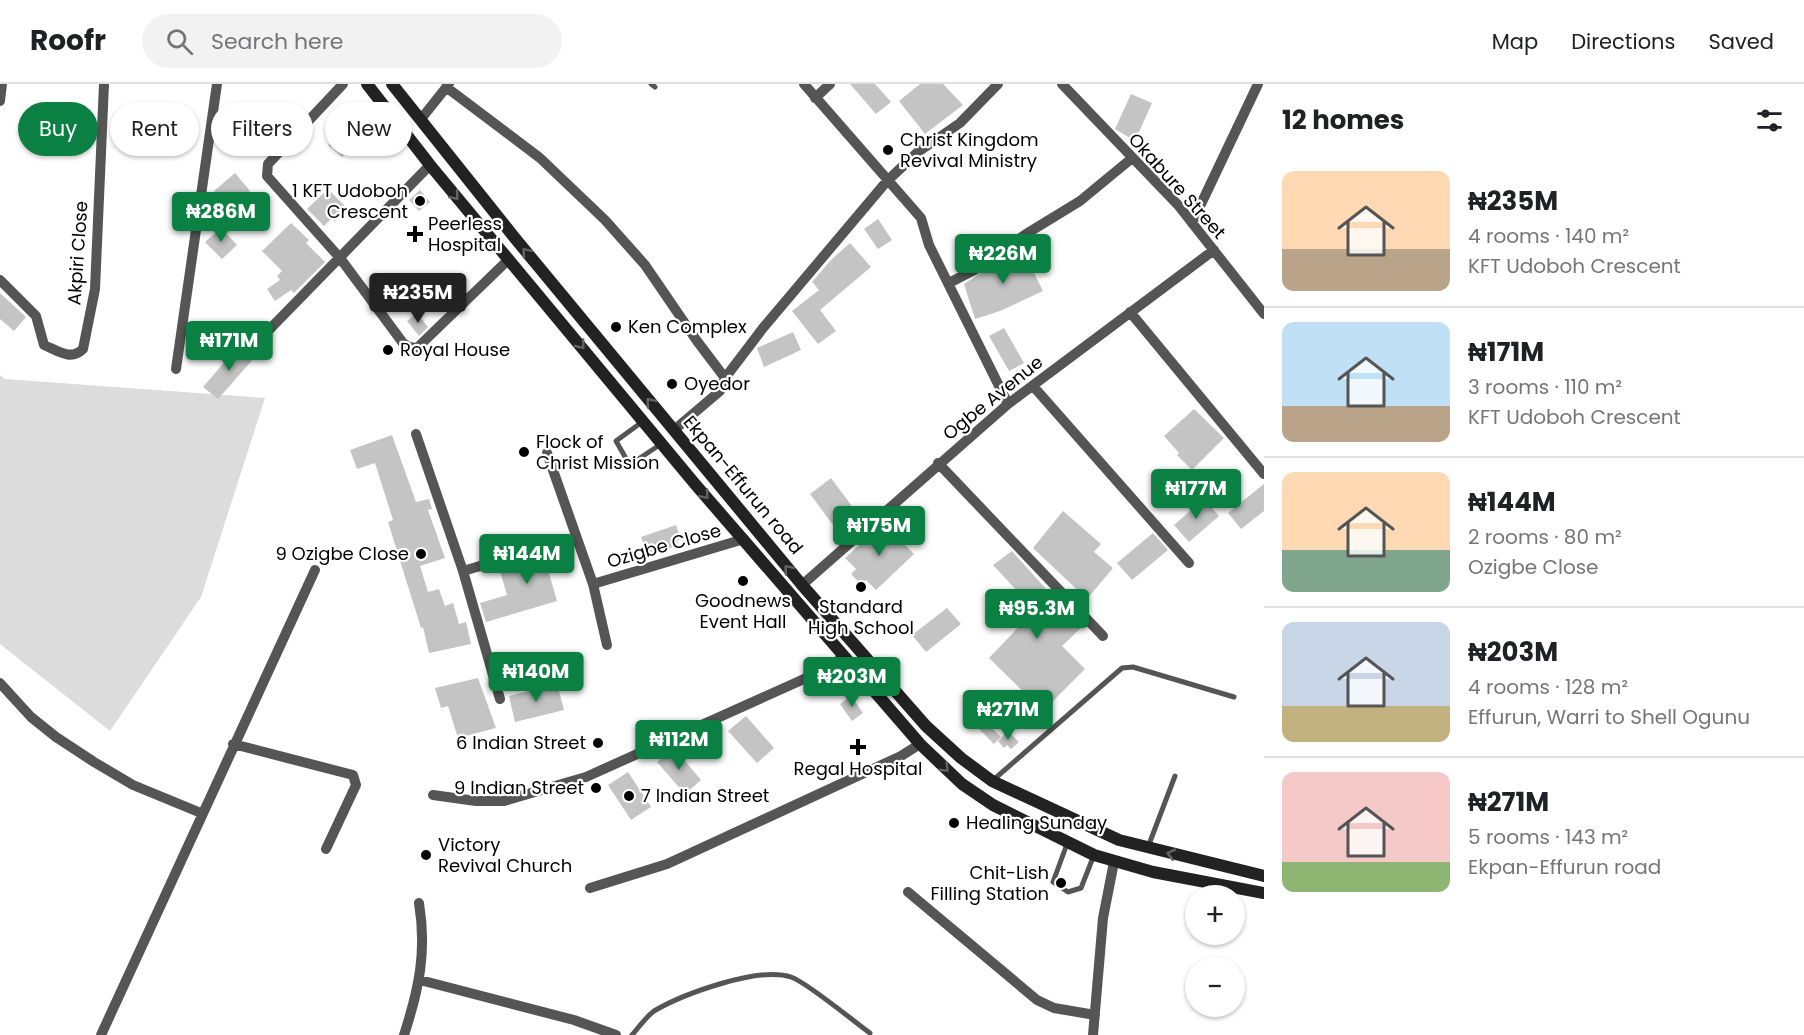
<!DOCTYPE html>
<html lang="en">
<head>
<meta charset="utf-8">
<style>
  body { margin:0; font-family:Poppins,sans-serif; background:#f2f2f2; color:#202124; height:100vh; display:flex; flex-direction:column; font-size:22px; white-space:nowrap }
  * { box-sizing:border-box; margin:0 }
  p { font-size:20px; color:#757577 }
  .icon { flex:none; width:33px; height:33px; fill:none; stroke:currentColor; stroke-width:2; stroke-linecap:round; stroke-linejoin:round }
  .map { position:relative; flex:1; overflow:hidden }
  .details { display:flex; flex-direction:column; background:#fff; width:540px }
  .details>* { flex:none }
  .hud { position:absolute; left:18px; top:18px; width:570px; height:54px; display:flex; gap:12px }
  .controls { position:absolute; left:1185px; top:801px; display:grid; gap:12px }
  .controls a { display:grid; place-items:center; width:60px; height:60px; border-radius:50%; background:#fff; box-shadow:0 2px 4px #0004; font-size:30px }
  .price { position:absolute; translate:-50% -51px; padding:0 14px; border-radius:6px; background:#0b8043; color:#fff; font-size:20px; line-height:39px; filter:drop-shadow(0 2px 3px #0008) }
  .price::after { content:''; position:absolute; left:50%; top:36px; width:18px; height:14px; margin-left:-9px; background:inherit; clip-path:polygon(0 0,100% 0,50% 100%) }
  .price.on { background:#222; color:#fff }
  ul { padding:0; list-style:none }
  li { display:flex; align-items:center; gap:18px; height:150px; padding:0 18px }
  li+li { border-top:2px solid #e0e0e0 }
  li span { display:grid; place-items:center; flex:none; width:168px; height:120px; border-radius:12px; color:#555 }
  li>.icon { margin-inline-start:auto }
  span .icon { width:72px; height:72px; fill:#fffc; stroke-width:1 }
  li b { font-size:26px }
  h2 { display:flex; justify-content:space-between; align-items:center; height:72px; padding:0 18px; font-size:26px }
  .tag { padding:0 21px; border-radius:27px; background:#fff; box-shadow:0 2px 4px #0004; font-size:21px; line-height:54px }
  .tag.on { background:#0b8043; color:#fff }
  header { display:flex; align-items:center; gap:36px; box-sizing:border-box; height:84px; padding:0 30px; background:#fff; border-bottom:2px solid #e0e0e0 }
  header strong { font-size:28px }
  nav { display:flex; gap:33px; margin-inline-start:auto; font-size:21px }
  .search { width:420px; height:54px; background:#f2f2f2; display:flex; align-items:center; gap:15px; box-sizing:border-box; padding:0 21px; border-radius:33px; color:#757577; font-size:22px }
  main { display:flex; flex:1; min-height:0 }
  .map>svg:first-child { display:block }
</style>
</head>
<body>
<header>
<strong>Roofr</strong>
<div class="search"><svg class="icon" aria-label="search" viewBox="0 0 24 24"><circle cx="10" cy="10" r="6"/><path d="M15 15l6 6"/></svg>Search here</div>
<nav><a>Map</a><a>Directions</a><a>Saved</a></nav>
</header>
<main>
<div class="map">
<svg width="1264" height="951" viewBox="0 0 1264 951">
  <rect width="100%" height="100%" fill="#fff"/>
  <path fill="#dcdcdc" d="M0,291L5,295L265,314L201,513L110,647L0,560Z"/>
  <path fill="#c4c4c4" d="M850,0H875L891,18L876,30Z
    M920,0H943L963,21L925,50L899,17Z
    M1131,10L1152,19L1135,57L1115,45Z
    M354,43L362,54L342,73L328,61Z
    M235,89L250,107L230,125L214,107Z
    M328,105L345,122L339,127L342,130L335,138L332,134L324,142L307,125Z
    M420,106L430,118L419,127L409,116Z
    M878,135L892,156L878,165L864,145Z
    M291,139L309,156L306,159L325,178L294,209L291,206L275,217L267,205L280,196L277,192L282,187L262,167Z
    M221,144L237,161L222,175L205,158Z
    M850,159L871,183L820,226L836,247L818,260L792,227L819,206L812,198L831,176Z
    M1021,163L1043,207L1000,227L975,235L964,200Z
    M417,194L437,216L422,229L402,207Z
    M0,209L26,233L14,247L0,235Z
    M417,229L428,243L419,252L407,237Z
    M1004,244L1024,279L1009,287L989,252Z
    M793,248L801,266L764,283L757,264Z
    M240,260L255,273L218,315L203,303Z
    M1194,325L1224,354L1192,386L1177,371L1179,369L1164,352Z
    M392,351L416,418L429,415L432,425L428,426L445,474L420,482L428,508L439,505L445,522L453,519L459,540L466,538L471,560L429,569L423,543L421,544L388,438L393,436L375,379L357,385L350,366Z
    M831,394L857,429L836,445L810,410Z
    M1264,400V427L1241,445L1228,429Z
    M1204,415L1219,432L1189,458L1174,441Z
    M1063,427L1101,460L1094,468L1113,484L1087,515L1033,464Z
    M884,439L914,470L876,506L866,496L861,500L851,490L856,485L845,474Z
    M676,441L681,455L677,456L678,461L648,472L641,453Z
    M1153,449L1168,466L1132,496L1117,479Z
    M568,464L573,482L549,489L557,517L486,538L480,519L507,511L499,484Z
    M1012,467L1081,544L1062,562L1085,585L1043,627L989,574L1035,526L993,481Z
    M947,524L961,540L926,568L912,551Z
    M478,594L496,644L458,654L448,622L441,624L435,604Z
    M557,600L564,626L515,638L509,612Z
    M851,612L863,629L852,637L840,620Z
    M979,631L1001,653L994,660L972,638Z
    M746,632L774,664L757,679L728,647Z
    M1008,647L1019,658L1011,665L1007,661L1004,664L998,657Z
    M674,664L701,696L685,710L657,678Z
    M628,688L651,723L631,736L608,701Z"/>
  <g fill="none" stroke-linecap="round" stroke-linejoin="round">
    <path stroke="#555" stroke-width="5" d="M651,0L655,3
      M642,338L616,357L628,378H634L661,360
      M992,697L1122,584L1133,583L1234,613
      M1067,760L1053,798L1068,808L1081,804L1094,771
      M1148,763L1175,692
      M632,951C639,943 646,933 654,927C683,910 759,882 791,893C808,899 853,937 870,949"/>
    <path stroke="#555" stroke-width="10" d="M343,0L268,80L267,92L340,174L403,259L409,263L417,264L509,175
      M804,0L921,134L929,161L1008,320
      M1062,0L1178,121L1264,230
      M446,3L540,74L605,136L645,181L697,257L725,294
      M815,14L830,0
      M0,17L2,0
      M421,35L449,0
      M1192,139L1258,0
      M0,196L36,232L44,261C58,267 71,277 83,265L95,205L104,0
      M949,199L978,184L1026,150L1080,117L1131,75
      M1130,228L1264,390
      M263,252L430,81
      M176,285L217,0
      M1033,302L1189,479
      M674,346L720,307L725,294L763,244L887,97L918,68L960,39L998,0
      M416,350L463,487L500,615
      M547,369L593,500L607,561
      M938,379L1103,552
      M463,487L576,454
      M593,500L744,455
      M802,501L1008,320L1214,166
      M0,599L31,633L56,653L94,678L133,701L201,729
      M233,660L353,691L356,701L326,765
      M433,711L476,717H504L586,693L804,595L845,573
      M590,804L667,780L901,672L920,660
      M908,808L1037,916L1054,924L1095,931
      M420,896L574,936L616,951
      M101,951L315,486
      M404,951C419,905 427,867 419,819
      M1093,951L1103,834L1114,778"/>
    <path stroke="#222" stroke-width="12" d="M367,0L430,81L695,400L920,660L962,700L993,721L1094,771L1153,788L1264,809
      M392,0L514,153L802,501L926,642L961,674L992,697L1119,756L1264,792"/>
  </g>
  <defs><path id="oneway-chevron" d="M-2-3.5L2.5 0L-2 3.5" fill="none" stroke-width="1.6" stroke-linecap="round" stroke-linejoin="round" transform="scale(1.5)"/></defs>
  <g stroke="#646464">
    <use href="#oneway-chevron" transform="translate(455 112) rotate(49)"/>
    <use href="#oneway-chevron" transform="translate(526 168) rotate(-130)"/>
    <use href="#oneway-chevron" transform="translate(581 261) rotate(51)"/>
    <use href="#oneway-chevron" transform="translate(650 318) rotate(-130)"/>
    <use href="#oneway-chevron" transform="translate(705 411) rotate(49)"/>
    <use href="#oneway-chevron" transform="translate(788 485) rotate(-130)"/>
    <use href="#oneway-chevron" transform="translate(945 684) rotate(44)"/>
    <use href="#oneway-chevron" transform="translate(1171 770) rotate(-166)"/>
  </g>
  <g fill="#000" stroke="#fff" stroke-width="2">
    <circle cx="888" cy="66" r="6"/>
    <circle cx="420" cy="117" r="6"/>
    <path d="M412 141h6v6h6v6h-6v6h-6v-6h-6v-6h6z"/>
    <circle cx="616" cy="243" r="6"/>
    <circle cx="388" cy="266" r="6"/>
    <circle cx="672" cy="300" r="6"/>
    <circle cx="524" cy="368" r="6"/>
    <circle cx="421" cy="470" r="6"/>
    <circle cx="743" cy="497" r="6"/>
    <circle cx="861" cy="503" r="6"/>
    <circle cx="598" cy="659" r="6"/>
    <path d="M855 654h6v6h6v6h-6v6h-6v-6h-6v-6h6z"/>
    <circle cx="596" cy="704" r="6"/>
    <circle cx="629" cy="712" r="6"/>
    <circle cx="954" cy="739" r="6"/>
    <circle cx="426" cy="771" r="6"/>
    <circle cx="1061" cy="799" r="6"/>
  </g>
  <g text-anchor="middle" stroke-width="4.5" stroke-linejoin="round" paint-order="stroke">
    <g font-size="18" fill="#000" stroke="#fff" text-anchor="start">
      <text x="900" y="62">Christ Kingdom<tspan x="900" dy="21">Revival Ministry</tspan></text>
      <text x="408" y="113" text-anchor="end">1 KFT Udoboh<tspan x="408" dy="21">Crescent</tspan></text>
      <text x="428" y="146">Peerless<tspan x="428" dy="21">Hospital</tspan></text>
      <text x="628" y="249">Ken Complex</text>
      <text x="400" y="272">Royal House</text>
      <text x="684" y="306">Oyedor</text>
      <text x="536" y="364">Flock of<tspan x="536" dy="21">Christ Mission</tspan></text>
      <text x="409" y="476" text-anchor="end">9 Ozigbe Close</text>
      <text x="743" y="523" text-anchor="middle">Goodnews<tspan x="743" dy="21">Event Hall</tspan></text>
      <text x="861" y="529" text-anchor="middle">Standard<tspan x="861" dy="21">High School</tspan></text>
      <text x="586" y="665" text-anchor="end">6 Indian Street</text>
      <text x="858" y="691" text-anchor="middle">Regal Hospital</text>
      <text x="584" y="710" text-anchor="end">9 Indian Street</text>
      <text x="641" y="718">7 Indian Street</text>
      <text x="966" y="745">Healing Sunday</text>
      <text x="438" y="767">Victory<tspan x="438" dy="21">Revival Church</tspan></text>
      <text x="1049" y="795" text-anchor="end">Chit-Lish<tspan x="1049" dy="21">Filling Station</tspan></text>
    </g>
    <g font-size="18" fill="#000" stroke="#fff">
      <text transform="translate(1177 102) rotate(48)" y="6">Okabure Street</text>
      <text transform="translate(78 169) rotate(-86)" y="6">Akpiri Close</text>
      <text transform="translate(993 314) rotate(-39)" y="6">Ogbe Avenue</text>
      <text transform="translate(743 401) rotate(50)" y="6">Ekpan-Effurun road</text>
      <text transform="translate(664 462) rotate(-16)" y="6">Ozigbe Close</text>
    </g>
  </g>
</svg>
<div class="controls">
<a>+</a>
<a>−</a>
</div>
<b class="price" style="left:221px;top:159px">₦286M</b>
<b class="price" style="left:1003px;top:201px">₦226M</b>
<b class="price on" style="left:418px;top:240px">₦235M</b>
<b class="price" style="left:229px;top:288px">₦171M</b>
<b class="price" style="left:1196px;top:436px">₦177M</b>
<b class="price" style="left:879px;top:473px">₦175M</b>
<b class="price" style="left:527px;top:501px">₦144M</b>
<b class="price" style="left:1037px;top:556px">₦95.3M</b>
<b class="price" style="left:536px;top:619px">₦140M</b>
<b class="price" style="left:852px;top:624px">₦203M</b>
<b class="price" style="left:1008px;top:657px">₦271M</b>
<b class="price" style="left:679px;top:687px">₦112M</b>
<div class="hud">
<a class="tag on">Buy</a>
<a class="tag">Rent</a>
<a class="tag">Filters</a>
<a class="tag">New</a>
</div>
</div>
<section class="details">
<h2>12 homes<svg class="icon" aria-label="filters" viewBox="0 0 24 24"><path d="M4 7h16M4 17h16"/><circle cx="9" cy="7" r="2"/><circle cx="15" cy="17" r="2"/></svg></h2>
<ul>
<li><span style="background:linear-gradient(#ffd9b3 65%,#b9a48a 0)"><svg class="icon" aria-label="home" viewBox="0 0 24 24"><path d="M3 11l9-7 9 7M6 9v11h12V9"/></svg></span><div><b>₦235M</b><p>4 rooms · 140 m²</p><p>KFT Udoboh Crescent</p></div></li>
<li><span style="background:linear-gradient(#bfe0f5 70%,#b9a48a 0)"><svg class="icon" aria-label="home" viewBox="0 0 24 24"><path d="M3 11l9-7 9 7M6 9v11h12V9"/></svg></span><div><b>₦171M</b><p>3 rooms · 110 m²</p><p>KFT Udoboh Crescent</p></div></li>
<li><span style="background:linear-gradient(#ffd9b3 65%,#7fa58c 0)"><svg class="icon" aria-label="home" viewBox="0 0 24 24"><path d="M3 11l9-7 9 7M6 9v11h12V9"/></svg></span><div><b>₦144M</b><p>2 rooms · 80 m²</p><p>Ozigbe Close</p></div></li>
<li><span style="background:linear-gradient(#c9d6e8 70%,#c2b280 0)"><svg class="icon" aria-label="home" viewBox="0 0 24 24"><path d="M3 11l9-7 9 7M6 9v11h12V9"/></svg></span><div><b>₦203M</b><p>4 rooms · 128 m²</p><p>Effurun, Warri to Shell Ogunu</p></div></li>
<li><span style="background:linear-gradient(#f6c9c9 75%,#8fb573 0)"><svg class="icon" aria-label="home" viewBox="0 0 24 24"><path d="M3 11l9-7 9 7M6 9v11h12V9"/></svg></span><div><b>₦271M</b><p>5 rooms · 143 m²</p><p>Ekpan-Effurun road</p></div></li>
</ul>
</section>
</main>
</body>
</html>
